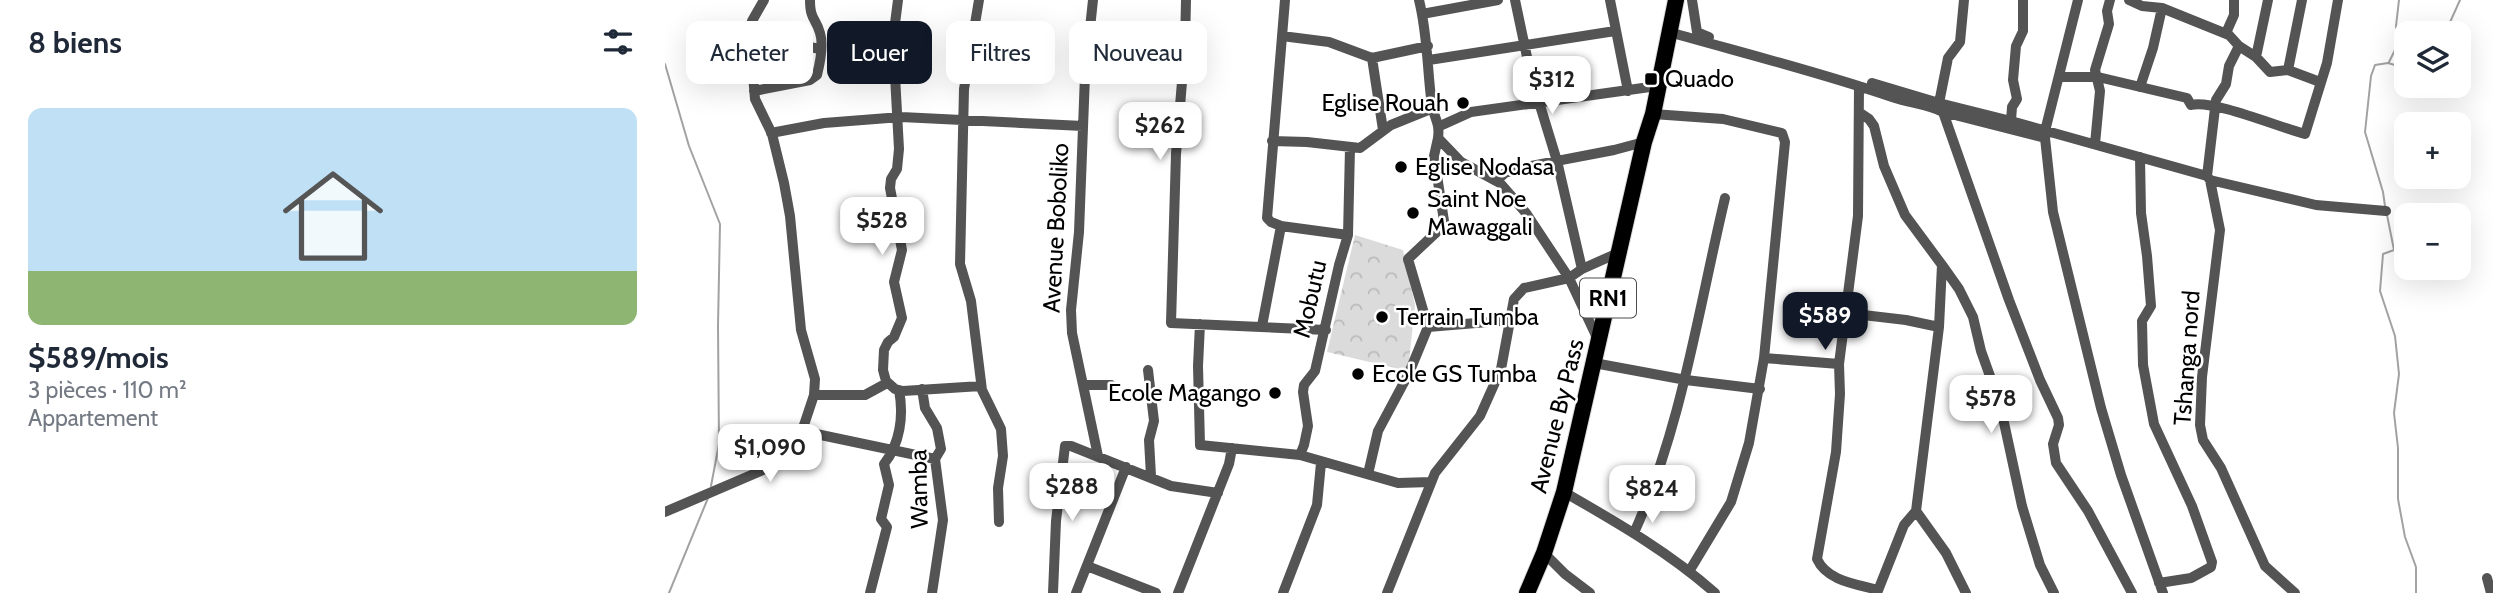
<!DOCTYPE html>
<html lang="fr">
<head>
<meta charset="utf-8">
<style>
  body { margin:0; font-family:Cabin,sans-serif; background:#f2f2f3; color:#1f2937; height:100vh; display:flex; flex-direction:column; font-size:26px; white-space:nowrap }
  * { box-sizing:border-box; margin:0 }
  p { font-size:23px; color:#747a83 }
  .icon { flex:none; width:38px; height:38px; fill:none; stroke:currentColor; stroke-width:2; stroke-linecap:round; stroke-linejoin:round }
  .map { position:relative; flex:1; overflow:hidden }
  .drawer { display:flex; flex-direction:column; background:#fff; width:665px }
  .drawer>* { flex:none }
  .banner { position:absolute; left:21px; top:21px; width:665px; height:63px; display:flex; gap:14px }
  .controls { position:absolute; left:1729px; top:21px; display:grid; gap:14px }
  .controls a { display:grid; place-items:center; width:77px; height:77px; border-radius:14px; background:#fff; box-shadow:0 7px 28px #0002; font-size:35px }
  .price { position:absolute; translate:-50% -60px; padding:0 16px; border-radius:14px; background:#fff; color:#222; font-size:23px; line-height:46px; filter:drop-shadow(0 2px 4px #0008) }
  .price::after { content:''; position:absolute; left:50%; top:42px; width:21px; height:16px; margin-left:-10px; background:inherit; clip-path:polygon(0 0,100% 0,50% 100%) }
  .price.current { background:#111827; color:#fff }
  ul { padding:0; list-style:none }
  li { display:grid; align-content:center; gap:14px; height:371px; padding:0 28px }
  li span { display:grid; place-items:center; height:217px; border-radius:14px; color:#555 }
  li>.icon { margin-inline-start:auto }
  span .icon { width:126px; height:126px; fill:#fffc; stroke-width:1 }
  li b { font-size:30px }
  h2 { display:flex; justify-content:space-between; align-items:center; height:84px; padding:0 28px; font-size:30px }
  .pill { padding:0 24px; border-radius:14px; background:#fff; box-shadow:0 7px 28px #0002; font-size:24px; line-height:63px }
  .pill.current { background:#111827; color:#fff }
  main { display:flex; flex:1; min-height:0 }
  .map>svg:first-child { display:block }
</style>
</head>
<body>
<main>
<section class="drawer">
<h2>8 biens<svg class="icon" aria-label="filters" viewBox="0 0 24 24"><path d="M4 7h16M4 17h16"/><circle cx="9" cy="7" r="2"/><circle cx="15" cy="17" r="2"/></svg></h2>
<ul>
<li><span style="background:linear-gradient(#bfe0f5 75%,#8fb573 0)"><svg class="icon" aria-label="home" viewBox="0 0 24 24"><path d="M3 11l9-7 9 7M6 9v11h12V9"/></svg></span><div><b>$589/mois</b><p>3 pièces · 110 m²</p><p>Appartement</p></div></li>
</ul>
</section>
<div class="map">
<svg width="1828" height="593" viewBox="0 0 1828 593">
  <defs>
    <pattern id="forest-crowns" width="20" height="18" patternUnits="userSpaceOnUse" patternTransform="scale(1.75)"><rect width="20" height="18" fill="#dbdbdb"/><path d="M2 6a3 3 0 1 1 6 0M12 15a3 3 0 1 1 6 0" fill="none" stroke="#bababa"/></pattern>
  </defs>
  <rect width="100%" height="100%" fill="#fff"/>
  <path fill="url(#forest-crowns)" d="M690,235L738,250L750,305L743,371L662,352Z"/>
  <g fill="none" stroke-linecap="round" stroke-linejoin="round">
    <path stroke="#a2a2a2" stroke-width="2" d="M1777,33L1781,31L1795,0
      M1724,62L1732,46L1731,26L1734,0
      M0,64L24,146L55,224L53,326L54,444L46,486
      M1720,206L1718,192L1700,132L1706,76L1710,65L1723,63L1740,68L1741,66
      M1722,215L1729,250L1718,254L1715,291L1730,336L1734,374L1729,413L1733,448V499L1740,537L1751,567V593
      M4,593L43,498"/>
    <defs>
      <path id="highway" d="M862,593L879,553L899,492L979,142L988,114L1011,0"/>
    </defs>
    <use href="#highway" stroke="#dbdbdb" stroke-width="18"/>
    <path stroke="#545454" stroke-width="10" d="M233,0L228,39L234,149L232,169L226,179L225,188L237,250L229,282L237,318L229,337L223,342L219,350L218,370L221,381L230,389L238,391L316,386
      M314,0L299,89L295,264L306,301L317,390L336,429L338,456L333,488L334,522
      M428,0L420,75L414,232L406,310L407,333L433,456
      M521,0L520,46L511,154L506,323L661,330
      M620,0L602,218L606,222L616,226L683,235
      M754,0C763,36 762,70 767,106C770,120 775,123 773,138L796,162L835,183L861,213L904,278L934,342
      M850,0L866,76L892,161L917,269
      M945,0L963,91
      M1027,0L1032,32L1044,37
      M1464,0L1477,6L1497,8L1564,35L1574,46L1591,57L1605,72L1623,70L1655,82
      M757,14L833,0
      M1004,32C1078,53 1154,72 1227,97C1244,103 1262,104 1278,112L1380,138L1388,212L1436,408L1456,475L1498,593
      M1561,33L1569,15V0
      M425,34L520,46
      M83,35L155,49
      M617,36L664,42L707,58L763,46
      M1591,57L1603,0
      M707,58L718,130
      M764,60L950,31
      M1623,70L1637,0
      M1395,77H1433L1522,98L1526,105C1547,99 1616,128 1640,134L1662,63L1673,0
      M1207,83L1274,103L1346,121L1542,176L1545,180L1651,205L1721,211
      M1194,86L1193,216L1174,364L1175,394L1171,452L1152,559C1162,581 1191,584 1213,590
      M1475,87L1488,48L1497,8
      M89,91L145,80L152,75C155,63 159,45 155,33C151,18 145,20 145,0
      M1274,103L1283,58L1295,42L1299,0
      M1278,112L1344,300L1375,380L1393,418L1394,425L1388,444L1391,463L1423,511L1467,593
      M1195,113L1204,119L1209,126L1219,166L1240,215L1277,265L1274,327L1251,511L1239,525L1212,593
      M988,114L1058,119L1117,133L1120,142L1099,358L1084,443L1066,502L1025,570
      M1346,121L1347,107L1352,99L1348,80L1351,46L1358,31V0
      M775,126L806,112L992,86
      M1380,131L1413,0
      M106,133L159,123L236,117L418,126
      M607,141L642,142L695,148L726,125L768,108
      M1430,144L1435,91L1430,70L1444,24L1442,11L1445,0
      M1475,157L1476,213L1482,256L1486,306L1477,321L1478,365L1489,424L1527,506L1547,562L1546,567L1526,578L1494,583
      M1542,176L1551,100L1561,84L1564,66L1574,46
      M1545,180L1555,230L1537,377L1535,425L1538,440L1556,468L1600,566L1630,593
      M831,181L840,173L855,168L949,150L979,142
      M1277,265L1294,289L1308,317L1316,351L1335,404L1357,506L1375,565L1389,593
      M1181,313L1241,320L1274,327
      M535,324L533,366L535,445L635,455L733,483L766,482
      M597,326L616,226
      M763,327L847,320
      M1099,358L1174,364
      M929,363L1021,380L1095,389
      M483,370L489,421L484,440L486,476
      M419,385H446
      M257,389L260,408L272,428L276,449L270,459L278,520L267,593
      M149,395H200L222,383
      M137,431L270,459
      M635,455L639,445L643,426L638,392L639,385L650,371L674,265L683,235L685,148
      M703,474L713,431L744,373L763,327L743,259L777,227L779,221L769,156L773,138
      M899,492C951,522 1004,552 1050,593
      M1251,511L1281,553L1301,593
      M0,512L112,464L138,428L149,395L150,379L136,330L125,216L119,183L107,134L90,99L87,63L81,48L87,21L99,0
      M969,533C1017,426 1033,311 1060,198
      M879,553L900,574L925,593
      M422,566L491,593
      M1822,578L1826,593
      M205,593L222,527L216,519L224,485L219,464C235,444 239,416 234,390
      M388,593L391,521L400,446H406L506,486L553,493
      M411,593L461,467
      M513,593L564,464L567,448
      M618,593L652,505L656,463
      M722,593L770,473L815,416L836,369L849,299L859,288L904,278L917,269L953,253"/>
    <use href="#highway" stroke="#000" stroke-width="16"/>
  </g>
  <g fill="#000" stroke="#fff" stroke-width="2.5">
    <rect x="979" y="72" width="14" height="14" rx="3.5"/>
    <circle cx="798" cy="103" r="7"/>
    <circle cx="736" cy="167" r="7"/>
    <circle cx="748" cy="213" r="7"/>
    <circle cx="717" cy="317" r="7"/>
    <circle cx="693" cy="374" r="7"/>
    <circle cx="610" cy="393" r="7"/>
  </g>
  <g text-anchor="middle" stroke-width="5" stroke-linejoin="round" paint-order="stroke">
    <rect fill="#fff" stroke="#4c4c4c" stroke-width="2" x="915" y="278.5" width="56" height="39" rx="5"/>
    <g font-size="23" font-weight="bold" fill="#000">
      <text x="943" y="306">RN1</text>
    </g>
    <g font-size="24" fill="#000" stroke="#fff" text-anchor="start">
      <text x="1000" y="87">Quado</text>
      <text x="784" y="111" text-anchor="end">Eglise Rouah</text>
      <text x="750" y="175">Eglise Nodasa</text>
      <text x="762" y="207">Saint Noe<tspan x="762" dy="28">Mawaggali</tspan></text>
      <text x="731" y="325">Terrain Tumba</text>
      <text x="707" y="382">Ecole GS Tumba</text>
      <text x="596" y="401" text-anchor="end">Ecole Magango</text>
    </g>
    <g font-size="24" fill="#000" stroke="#fff">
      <text transform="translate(391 228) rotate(-87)" y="8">Avenue Boboliko</text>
      <text transform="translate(645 299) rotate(-77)" y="8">Mobutu</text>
      <text transform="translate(1522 358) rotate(-86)" y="8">Tshanga nord</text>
      <text transform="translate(892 416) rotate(-76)" y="8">Avenue By Pass</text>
      <text transform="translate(254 489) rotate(-91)" y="8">Wamba</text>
    </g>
  </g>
</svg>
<div class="controls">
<a><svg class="icon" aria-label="layers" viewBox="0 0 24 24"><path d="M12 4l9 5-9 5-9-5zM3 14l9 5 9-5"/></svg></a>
<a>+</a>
<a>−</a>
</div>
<b class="price" style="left:887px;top:116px">$312</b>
<b class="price" style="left:495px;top:162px">$262</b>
<b class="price" style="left:217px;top:257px">$528</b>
<b class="price current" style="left:1160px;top:352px">$589</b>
<b class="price" style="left:1326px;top:435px">$578</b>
<b class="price" style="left:105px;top:484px">$1,090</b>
<b class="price" style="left:407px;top:523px">$288</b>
<b class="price" style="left:987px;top:525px">$824</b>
<div class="banner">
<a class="pill">Acheter</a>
<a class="pill current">Louer</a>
<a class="pill">Filtres</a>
<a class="pill">Nouveau</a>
</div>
</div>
</main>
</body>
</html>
